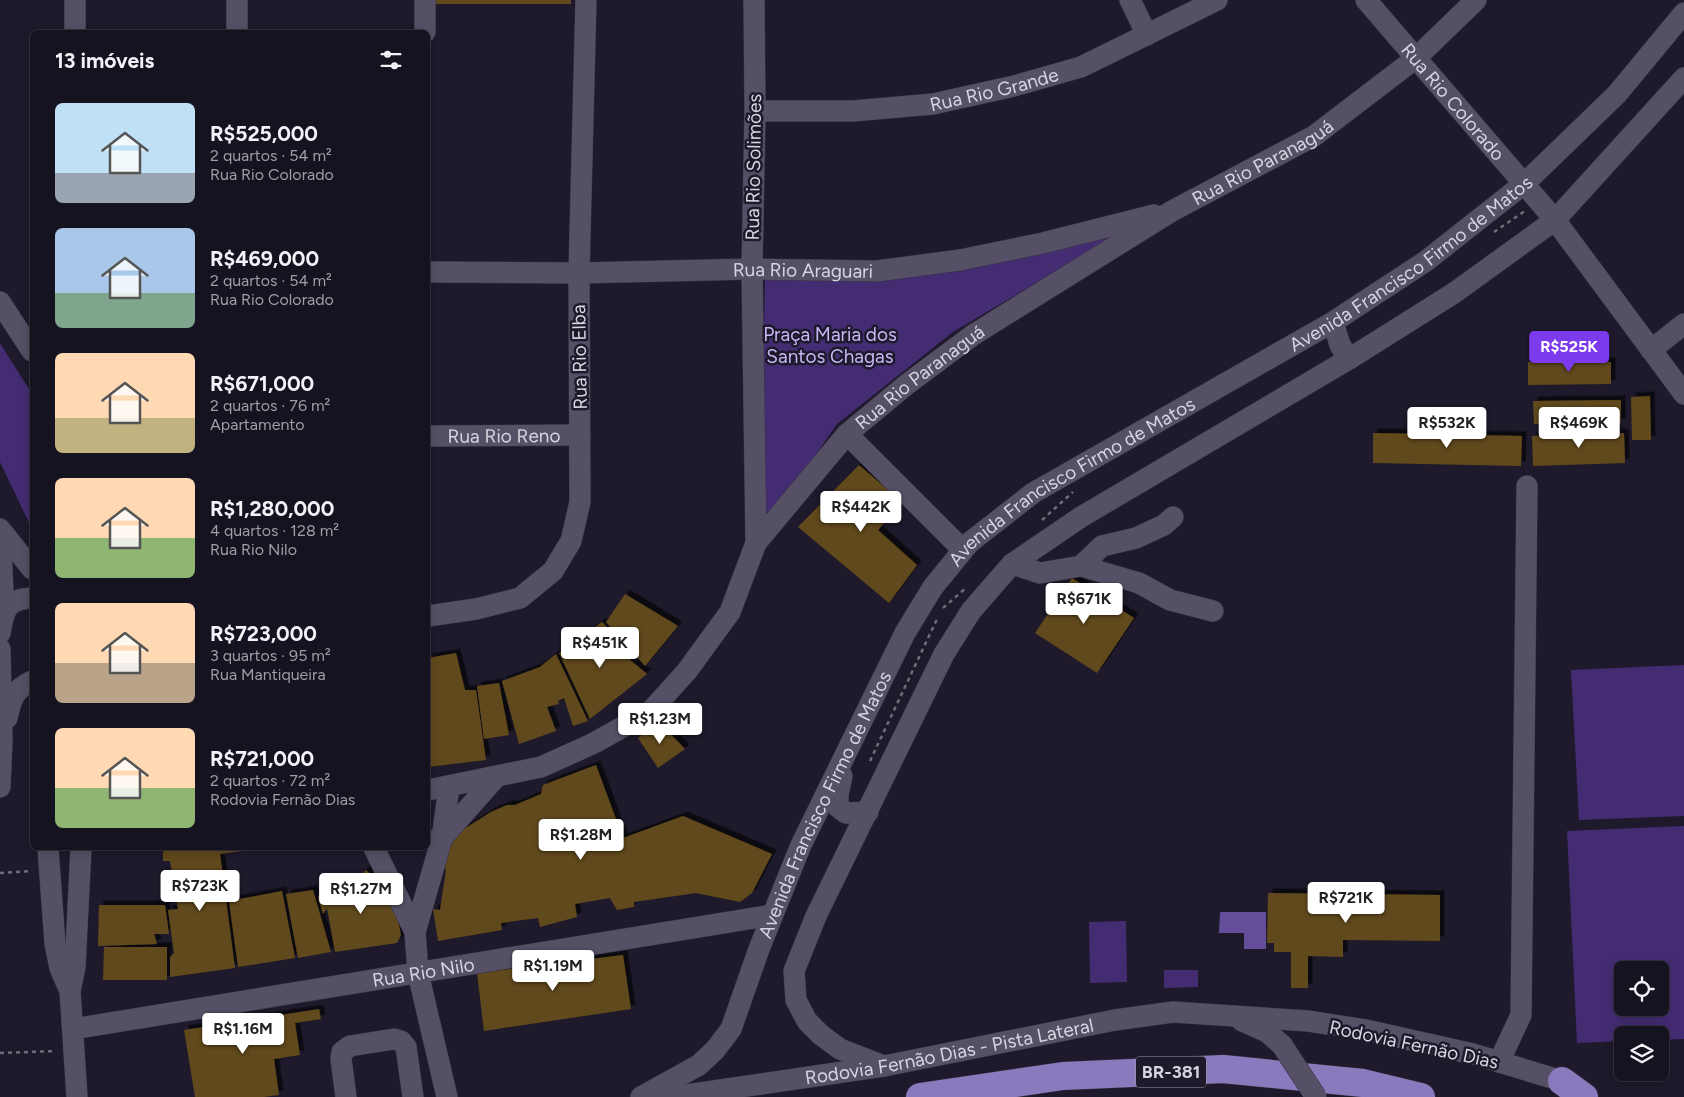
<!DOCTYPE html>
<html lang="pt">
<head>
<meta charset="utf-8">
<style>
  body { margin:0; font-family:Figtree,sans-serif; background:#1f1c29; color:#f1f3f6; height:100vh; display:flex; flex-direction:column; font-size:19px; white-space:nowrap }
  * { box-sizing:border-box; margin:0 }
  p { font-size:16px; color:#9e9ea5 }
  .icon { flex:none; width:28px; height:28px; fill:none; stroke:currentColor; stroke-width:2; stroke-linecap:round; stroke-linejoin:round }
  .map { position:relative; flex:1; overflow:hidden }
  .drawer { position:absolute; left:30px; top:30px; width:400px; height:820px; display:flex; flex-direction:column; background:#161320; border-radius:8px; box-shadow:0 2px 12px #0003,0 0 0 1px #35323e }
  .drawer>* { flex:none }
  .buttons { position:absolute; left:1614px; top:961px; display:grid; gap:10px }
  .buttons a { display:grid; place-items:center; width:55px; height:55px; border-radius:8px; background:#161320; box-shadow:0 2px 12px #0003,0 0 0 1px #35323e; font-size:25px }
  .price { position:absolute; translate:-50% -42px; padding:0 11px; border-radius:5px; background:#fff; color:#222; font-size:16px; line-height:32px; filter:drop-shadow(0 1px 2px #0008) }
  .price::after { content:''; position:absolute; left:50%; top:30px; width:15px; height:11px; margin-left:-8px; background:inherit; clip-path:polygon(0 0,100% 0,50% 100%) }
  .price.selected { background:#7c3aed; color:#fff }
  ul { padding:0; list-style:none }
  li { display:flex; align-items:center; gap:15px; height:125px; padding:0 25px }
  li span { display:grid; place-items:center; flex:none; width:140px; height:100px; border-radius:8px; color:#555 }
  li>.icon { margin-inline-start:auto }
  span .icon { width:60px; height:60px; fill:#fffc; stroke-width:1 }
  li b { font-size:21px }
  h2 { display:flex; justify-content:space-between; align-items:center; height:60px; padding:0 25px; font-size:21px }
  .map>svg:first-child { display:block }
</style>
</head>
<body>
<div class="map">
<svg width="1684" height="1097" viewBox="0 0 1684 1097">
  <defs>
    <filter id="shadow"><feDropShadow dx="4.5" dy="-4.5" stdDeviation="0" flood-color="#0009"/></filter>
  </defs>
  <rect width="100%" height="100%" fill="#1e192b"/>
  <path fill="#442c73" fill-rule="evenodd" d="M1101,232L1109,240L953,332L837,424L775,514L760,511L765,275L870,282L972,266Z
    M0,343L32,394V529L0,462Z
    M1684,665V816L1579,820L1571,670Z
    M1684,826V1039L1660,1040V1035H1622V1041L1577,1043L1567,831ZM1622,970H1660V1008H1622Z
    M1126,921L1127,982L1090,983L1089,922Z
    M1164,970H1198V987L1164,988Z"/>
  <path fill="#644e99" d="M1220,912H1266V949H1244V933H1219Z"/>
  <path fill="#61491a" filter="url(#shadow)" d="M430,0H571V4H429Z
    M1528,362H1611V384L1528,385Z
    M1650,396L1651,440H1632L1631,397Z
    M1621,400V423L1534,424L1533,401Z
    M1373,433L1522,436L1521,466L1373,463Z
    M1624,433L1625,463L1533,466L1532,436Z
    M859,465L902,502L878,530L917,565L889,603L798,527Z
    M1072,578L1134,618L1097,673L1035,633Z
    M625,594L678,626L645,666L606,622Z
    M602,622L622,643L616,648L647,674L590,719L559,653Z
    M456,653L465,690H476L486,760L428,767V658Z
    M556,654L588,721L573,726L564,698L558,701L559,704L547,707L556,731L519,744L502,681L540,667Z
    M499,683L509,735L484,739L477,686Z
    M659,722L685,749L658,768L638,738Z
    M596,765L623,838L683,816L772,854L752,893L740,902L696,893L634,902V907L617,910L610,898L575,904L577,917L540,927L538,918L501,923L502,930L438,941L433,909L440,910L446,870L441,864L456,834L491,812L507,805H515L541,794L543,785Z
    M163,848H264L220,854L235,968L170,977V957L174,953L168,910L178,909L170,861H163Z
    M366,870L387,890L396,911L401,935L397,943L335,952L327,908L323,914L318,897L334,880L344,892Z
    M313,890L331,952L298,958L286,894Z
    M282,891L295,958L238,967L229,901Z
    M1268,893L1440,895V941L1343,940V957L1308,956V988H1291V952H1274V943H1267Z
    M99,905H165L169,934H154L157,944L98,946Z
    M104,947H167V980H103Z
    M623,955L631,1009L484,1031L477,973Z
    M319,1009L321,1019L295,1023L300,1055L274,1059L279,1095L264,1097H195L184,1030Z"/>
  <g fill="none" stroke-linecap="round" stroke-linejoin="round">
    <defs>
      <g id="minor">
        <path d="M75,0V32"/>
        <path d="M754,0L755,111L752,269L756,543"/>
        <path d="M1130,0L1147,35"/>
        <path id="s1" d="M1366,0L1555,220L1684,394"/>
        <path d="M237,32V0"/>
        <path d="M425,32V0"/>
        <path id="s2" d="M755,111H853L933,104L1014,86L1081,67L1217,0"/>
        <path id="s3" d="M428,272L579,273L752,269L877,271L960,260L1043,243L1154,215"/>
        <path d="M0,302L32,351"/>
        <path d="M1333,322L1340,345L1349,359"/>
        <path d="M1651,350L1684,324"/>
        <path d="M847,434L963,550"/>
        <path id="s4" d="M428,436L580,435"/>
        <path d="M0,529L32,569"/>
        <path d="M0,530L4,611"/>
        <path d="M1012,564L1040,573L1081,566L1139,583L1170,600L1213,611"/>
        <path d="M1081,566L1102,546L1136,538L1164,525L1173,517"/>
        <path d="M428,616L476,609L520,598L553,571L571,541L580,502L579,273L586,0"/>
        <path d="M0,633C4,610 6,599 32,598"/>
        <path d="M0,649L2,741L0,787"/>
        <path d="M7,718C11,700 14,689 32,681"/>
        <path d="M842,776L838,795V807L846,813L868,812"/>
        <path id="s5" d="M428,790L541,767L592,744L650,712L687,671L730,612L756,543L847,434L906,385L973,335L1172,211L1314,136L1416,58L1476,0"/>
        <path d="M439,838H442L496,777"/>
        <path d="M48,848L55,944L60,968L70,991L77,1097"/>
        <path d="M374,848L415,932L418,973L447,1097"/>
        <path d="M415,932L442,838L449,787"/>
        <path d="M70,991L75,967L81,848"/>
        <path d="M1242,1021L1267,1032L1282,1045"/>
        <path id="s6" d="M73,1029L772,915"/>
        <path d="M1499,1062L1521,1015L1527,486"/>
        <path d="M884,1066L840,1049L821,1035L807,1021L796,1000L794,971L816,916L944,654L971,611L1012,564L1081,517L1349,359L1454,293L1555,220L1684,78"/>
        <path d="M346,1097L341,1059L342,1052L350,1046L394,1039L401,1041L406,1047L413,1097"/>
        <path id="s7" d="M641,1097L699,1065L715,1050L731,1029L759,949L801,845L905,633L933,587L969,543L1033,493L1333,322L1426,261L1525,183L1617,94L1684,13"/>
        <path id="s8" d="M672,1097L884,1066L1115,1020L1173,1012L1308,1021L1366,1030L1473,1054L1562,1081L1575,1087"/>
      </g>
      <path id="highway" d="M1562,1081L1584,1097
        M920,1097L1063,1076L1223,1069L1363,1083L1421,1097"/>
    </defs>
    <use href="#minor" stroke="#353340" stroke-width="22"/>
    <use href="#highway" stroke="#353340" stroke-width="29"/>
    <path stroke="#716d7c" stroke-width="2.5" stroke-dasharray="4 4" stroke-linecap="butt" d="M1494,232L1525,211
      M1042,520L1073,492
      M943,608L967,587
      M870,761L938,617
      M0,873L31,871
      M0,1053L56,1051"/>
    <use href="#minor" stroke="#555065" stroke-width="21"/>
    <use href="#highway" stroke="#8b79bd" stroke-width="28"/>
    <defs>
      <path id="minor-bridge" d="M1282,1045L1316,1097"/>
    </defs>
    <use href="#minor-bridge" stroke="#353340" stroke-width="22" stroke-linecap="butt"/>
    <use href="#minor-bridge" stroke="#555065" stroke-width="21"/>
  </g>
  <g text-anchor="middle" stroke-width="5" stroke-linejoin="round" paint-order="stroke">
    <rect fill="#1e192b" stroke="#9f9caa" stroke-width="1" x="1136" y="1056.5" width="70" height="31" rx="4"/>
    <g font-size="18" font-weight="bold" fill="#d6d4e0">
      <text x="1171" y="1078">BR-381</text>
    </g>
    <g font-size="19" fill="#d6d4e0" stroke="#1e192b">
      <text dy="7" stroke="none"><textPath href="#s2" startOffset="241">Rua Rio Grande</textPath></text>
      <text dy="7" stroke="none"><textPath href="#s1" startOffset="134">Rua Rio Colorado</textPath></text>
      <text dy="7" stroke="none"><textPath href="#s5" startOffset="1079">Rua Rio Paranaguá</textPath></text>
      <text transform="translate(753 167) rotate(-89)" y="7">Rua Rio Solimões</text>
      <text dy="7" stroke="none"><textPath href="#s7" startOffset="1182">Avenida Francisco Firmo de Matos</textPath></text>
      <text dy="7" stroke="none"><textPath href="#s3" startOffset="375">Rua Rio Araguari</textPath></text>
      <text transform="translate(579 357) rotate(-91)" y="7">Rua Rio Elba</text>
      <text dy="7" stroke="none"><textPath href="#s5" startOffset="674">Rua Rio Paranaguá</textPath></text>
      <text dy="7" stroke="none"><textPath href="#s4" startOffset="76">Rua Rio Reno</textPath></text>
      <text dy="7" stroke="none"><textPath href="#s7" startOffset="778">Avenida Francisco Firmo de Matos</textPath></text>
      <text dy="7" stroke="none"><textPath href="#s7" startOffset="358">Avenida Francisco Firmo de Matos</textPath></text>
      <text dy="7" stroke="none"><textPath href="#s6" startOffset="355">Rua Rio Nilo</textPath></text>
      <text transform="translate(1414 1044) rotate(12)" y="7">Rodovia Fernão Dias</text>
      <text dy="7" stroke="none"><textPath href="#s8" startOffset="281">Rodovia Fernão Dias - Pista Lateral</textPath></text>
    </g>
    <g font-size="19" fill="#c6b7f6" stroke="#1e192b">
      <text x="830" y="341">Praça Maria dos<tspan x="830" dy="22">Santos Chagas</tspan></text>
    </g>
  </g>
</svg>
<div class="buttons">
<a><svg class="icon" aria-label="locate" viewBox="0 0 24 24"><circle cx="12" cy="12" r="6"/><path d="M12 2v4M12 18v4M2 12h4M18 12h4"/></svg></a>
<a><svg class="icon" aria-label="layers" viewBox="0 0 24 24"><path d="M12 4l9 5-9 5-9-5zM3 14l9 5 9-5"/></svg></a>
</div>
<b class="price selected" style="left:1569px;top:373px">R$525K</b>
<b class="price" style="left:1447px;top:449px">R$532K</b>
<b class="price" style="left:1579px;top:449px">R$469K</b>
<b class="price" style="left:861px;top:533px">R$442K</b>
<b class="price" style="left:1084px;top:625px">R$671K</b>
<b class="price" style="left:600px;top:669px">R$451K</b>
<b class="price" style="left:660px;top:745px">R$1.23M</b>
<b class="price" style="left:581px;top:861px">R$1.28M</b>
<b class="price" style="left:200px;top:912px">R$723K</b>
<b class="price" style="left:361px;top:915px">R$1.27M</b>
<b class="price" style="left:1346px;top:924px">R$721K</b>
<b class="price" style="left:553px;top:992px">R$1.19M</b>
<b class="price" style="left:243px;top:1055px">R$1.16M</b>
<section class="drawer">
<h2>13 imóveis<svg class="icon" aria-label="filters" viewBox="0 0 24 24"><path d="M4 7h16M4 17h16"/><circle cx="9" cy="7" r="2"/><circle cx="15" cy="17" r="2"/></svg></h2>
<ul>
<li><span style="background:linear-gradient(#bfe0f5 70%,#9aa5b1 0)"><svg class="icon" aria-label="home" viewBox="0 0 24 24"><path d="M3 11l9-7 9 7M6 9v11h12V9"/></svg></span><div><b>R$525,000</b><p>2 quartos · 54 m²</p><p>Rua Rio Colorado</p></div></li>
<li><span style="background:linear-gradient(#a9c7e8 65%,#7fa58c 0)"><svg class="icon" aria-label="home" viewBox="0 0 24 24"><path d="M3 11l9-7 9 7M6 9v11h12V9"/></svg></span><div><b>R$469,000</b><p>2 quartos · 54 m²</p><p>Rua Rio Colorado</p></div></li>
<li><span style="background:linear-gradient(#ffd9b3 65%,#c2b280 0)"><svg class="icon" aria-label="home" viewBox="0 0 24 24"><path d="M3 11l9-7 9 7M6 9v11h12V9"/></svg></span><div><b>R$671,000</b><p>2 quartos · 76 m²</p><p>Apartamento</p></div></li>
<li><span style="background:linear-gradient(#ffd9b3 60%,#8fb573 0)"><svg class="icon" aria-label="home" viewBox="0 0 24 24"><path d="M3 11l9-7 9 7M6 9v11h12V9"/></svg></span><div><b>R$1,280,000</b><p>4 quartos · 128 m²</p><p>Rua Rio Nilo</p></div></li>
<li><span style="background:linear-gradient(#ffd9b3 60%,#b9a48a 0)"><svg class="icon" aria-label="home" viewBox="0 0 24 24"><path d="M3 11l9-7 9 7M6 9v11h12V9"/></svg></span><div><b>R$723,000</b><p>3 quartos · 95 m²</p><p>Rua Mantiqueira</p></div></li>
<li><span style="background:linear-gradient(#ffd9b3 60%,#8fb573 0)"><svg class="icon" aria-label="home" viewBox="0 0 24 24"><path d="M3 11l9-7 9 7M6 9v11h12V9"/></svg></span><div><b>R$721,000</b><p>2 quartos · 72 m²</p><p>Rodovia Fernão Dias</p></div></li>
</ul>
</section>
</div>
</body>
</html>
